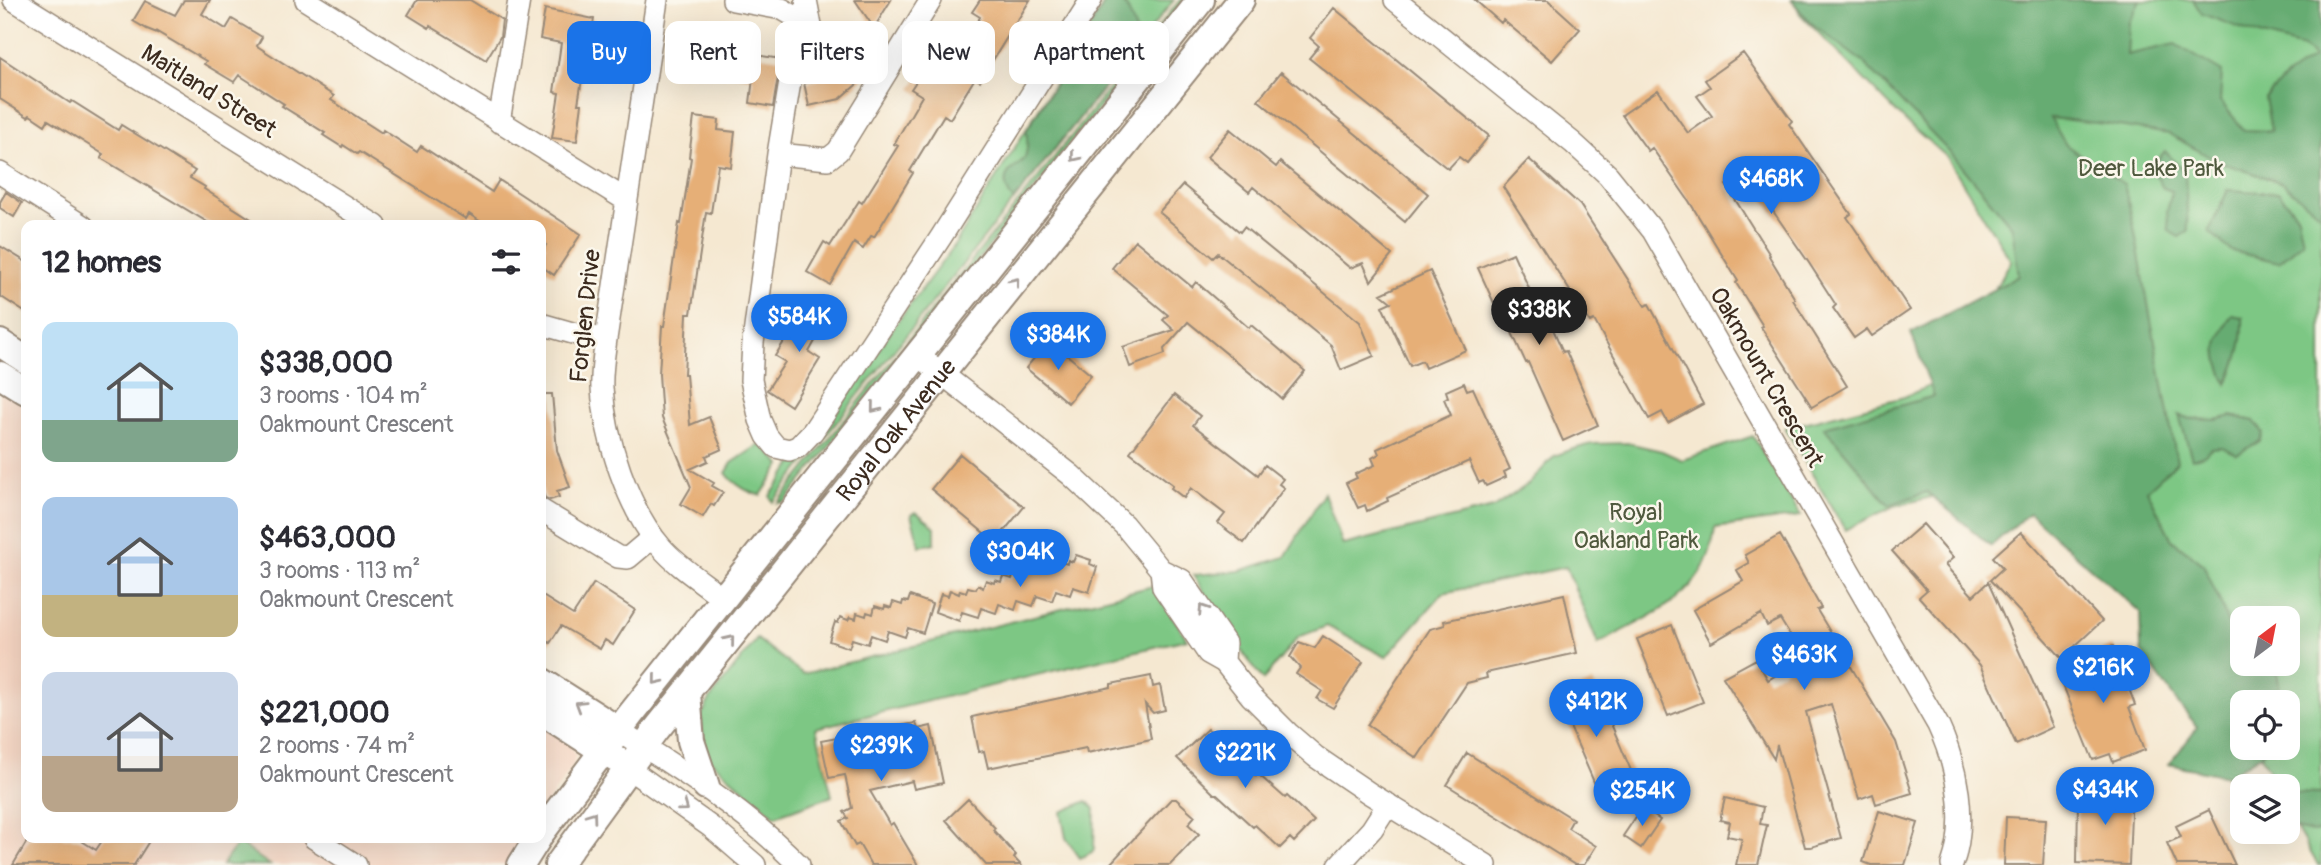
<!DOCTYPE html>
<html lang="en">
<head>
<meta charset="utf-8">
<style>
  body { margin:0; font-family:Pangolin,sans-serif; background:#f7f7f7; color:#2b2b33; height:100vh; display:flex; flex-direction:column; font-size:26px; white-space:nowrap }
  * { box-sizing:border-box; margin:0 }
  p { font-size:23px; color:#7c7c81 }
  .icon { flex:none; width:38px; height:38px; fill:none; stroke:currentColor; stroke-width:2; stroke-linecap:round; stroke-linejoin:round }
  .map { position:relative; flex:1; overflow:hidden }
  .side { position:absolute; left:21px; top:220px; width:525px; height:623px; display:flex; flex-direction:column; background:#fff; border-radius:14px; box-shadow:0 7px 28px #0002 }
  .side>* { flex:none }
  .guide { position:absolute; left:567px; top:21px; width:665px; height:63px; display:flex; gap:14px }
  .needle { width:46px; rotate:32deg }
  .tools { position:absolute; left:2230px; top:606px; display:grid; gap:14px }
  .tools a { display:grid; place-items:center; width:70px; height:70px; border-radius:14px; background:#fff; box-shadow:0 7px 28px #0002; font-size:35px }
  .price { position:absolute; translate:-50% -60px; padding:0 16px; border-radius:24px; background:#1a73e8; color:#fff; font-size:23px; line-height:46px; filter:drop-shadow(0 2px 4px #0008) }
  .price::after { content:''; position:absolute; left:50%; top:42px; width:21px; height:16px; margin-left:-10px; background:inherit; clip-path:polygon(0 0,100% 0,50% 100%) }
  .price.current { background:#222; color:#fff }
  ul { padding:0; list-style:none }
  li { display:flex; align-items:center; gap:21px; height:175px; padding:0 21px }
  li span { display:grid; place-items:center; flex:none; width:196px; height:140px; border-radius:14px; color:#555 }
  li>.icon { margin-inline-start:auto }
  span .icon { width:84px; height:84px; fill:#fffc; stroke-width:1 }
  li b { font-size:30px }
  h2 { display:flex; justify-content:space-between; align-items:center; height:84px; padding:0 21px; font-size:30px }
  .pill { padding:0 24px; border-radius:14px; background:#fff; box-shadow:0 7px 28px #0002; font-size:24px; line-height:63px }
  .pill.current { background:#1a73e8; color:#fff }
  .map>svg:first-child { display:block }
</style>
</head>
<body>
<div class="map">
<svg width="2321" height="865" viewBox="0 0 2321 865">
  <rect width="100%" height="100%" fill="#fbf7ec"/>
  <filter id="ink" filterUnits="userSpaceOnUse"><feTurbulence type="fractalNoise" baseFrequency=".0143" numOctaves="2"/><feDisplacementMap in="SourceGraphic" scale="14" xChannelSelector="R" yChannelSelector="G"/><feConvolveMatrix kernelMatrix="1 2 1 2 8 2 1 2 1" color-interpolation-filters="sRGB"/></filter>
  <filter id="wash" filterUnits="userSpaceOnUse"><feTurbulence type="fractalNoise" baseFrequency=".00686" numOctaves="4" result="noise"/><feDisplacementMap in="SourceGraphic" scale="28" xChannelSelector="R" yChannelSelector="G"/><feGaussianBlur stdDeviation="1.57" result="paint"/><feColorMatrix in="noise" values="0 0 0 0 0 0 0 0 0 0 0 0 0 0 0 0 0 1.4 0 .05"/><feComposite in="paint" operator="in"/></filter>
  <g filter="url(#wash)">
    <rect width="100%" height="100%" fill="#f5e8d1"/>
    <path fill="#f4d3c0" d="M0,385L26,401V838H523L507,865H0Z
      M541,723L571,744L575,756L573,765L541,812Z"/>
    <path fill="#7dc784" stroke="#5c7851" stroke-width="2" fill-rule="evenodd" d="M1106,0H1174L773,502L770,496L795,461L810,452L895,325L954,246Z
      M1180,0H1186L785,502L778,503Z
      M1794,0H2321V865H2318L2288,814L2287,786H2276L2269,769L2256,747H2287V702H2242L2095,472L1936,496L1894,506L1845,530L1785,428L1904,397L1941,381L2011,261L1947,157L1905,121L1800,14ZM2242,618H2287V663H2242Z
      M1753,436L1801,516L1715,528C1708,597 1652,614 1598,644L1566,567L1443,593L1386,657L1327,626L1298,637L1263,680L1236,643L1193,575L1239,571L1285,557L1324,493L1343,545L1493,508L1530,483L1554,456L1573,449L1592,444L1628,443L1662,451L1682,460Z
      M759,445L766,448L781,465L761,495C749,494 733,483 726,473L732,463Z
      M916,512L935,527V543L920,546L911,515Z
      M1153,586L1187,639L816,728L832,796L775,816L711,761L705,753L701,716L710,699L757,639L803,674Z
      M1087,801L1095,809L1094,849L1092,852L1080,858L1066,838L1061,812Z
      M238,843L270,865H222Z"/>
    <path fill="#66ac72" stroke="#506b48" stroke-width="2" d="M1106,0L1122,1C1132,12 1131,23 1138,35L1116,65L1118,70L1014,200C1008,196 1003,183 1007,175C1011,168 1019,165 1024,159C1028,151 1028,139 1026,131L1073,55L1087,38L1088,31Z
      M1791,0H2140L2129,22L2127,55L2175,44L2222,72L2220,101L2244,130L2271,131L2265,98L2287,76L2314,57L2303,47L2262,36L2202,14L2193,0H2321V215L2282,183L2217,161L2169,134L2106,124L2050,118L2066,145L2124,184L2134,227L2177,462L2147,490L2172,540L2203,564L2222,606L2232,637L2242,638V663H2276L2281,702H2242V747H2266L2262,754L2227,776L2169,764L2198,727L2179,705L2141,651L2140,612L2029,513L1991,546L1927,492L1889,505L1824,427L1934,396L1911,333L2019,276L2012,227L1956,159L1864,63L1811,23Z
      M2165,151L2185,173L2188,231L2179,237L2169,231L2167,212L2172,191L2163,188L2151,167Z
      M2228,190L2279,193L2298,216L2303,242L2279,262L2231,251L2209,231Z
      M2232,315L2243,317C2244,341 2238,363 2227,384C2214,352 2213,345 2232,315Z
      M2179,415L2191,419L2216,420L2232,416L2254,421L2263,433L2260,441L2237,454L2222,447L2211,448L2204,455L2192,459Z
      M2287,793L2321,794V831L2312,832L2287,826Z"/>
    <g id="blocks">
      <path fill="#e6af77" d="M184,0H210L202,14L226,29L232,19L262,37L257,46L334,96L331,100L382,133L383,130L417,152L421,146L492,192L499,180L581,234L554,275L541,266V253L546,245L541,241V226H487L469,214L466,219L359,152L357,154L343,145L342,147L323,135L325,133L282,106L284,104L239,75L234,82L204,64L206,61L157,32V33L147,29L133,21L145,1L175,15Z
        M417,0H470L502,20L500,37L486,60L430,26L429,28L408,15Z
        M855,0H891L874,28Z
        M980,0H1030L980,81L975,78L950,119L944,115L910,171L913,173L874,237L871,236L863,249L854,243L830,285L807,272L824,242L830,246L859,201L862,203L898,146L894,144L922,96L911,89L921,74L927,77L938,59L950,66L980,17L972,12Z
        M1475,0H1548L1580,29L1552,61L1503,20L1501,23Z
        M1334,8L1489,136L1467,163L1459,157L1448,169L1309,58L1319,46L1310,38Z
        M545,9L594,19L589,48H587L578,104H582L577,141L552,138L559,93L554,92L561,43L540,39Z
        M717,37L738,41L736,52L781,59L773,107L750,103L753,78L698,68L703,39L717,41Z
        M1743,53L1792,121L1789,124L1851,214L1847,217L1910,310L1872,336L1867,329L1854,338L1833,308L1836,305L1809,263L1746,172L1726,185L1770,255L1769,256L1795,299L1793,300L1847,386L1812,407L1761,327L1763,326L1736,283L1738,281L1689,201L1652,148L1648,151L1622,115L1658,90L1688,133L1712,116L1697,96L1710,87L1705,80Z
        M0,57L70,103L72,101L118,130L121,125L157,147L195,171L190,178L205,187L204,189L262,226H214L101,158L103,154L48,120L45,125L30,115L28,117L0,99Z
        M848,61L863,79L840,99L809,106L804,83L830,77Z
        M1281,72L1428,194L1405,222L1258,100Z
        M694,117L719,120L718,130L735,132L731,167L718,165L711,213L706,212L691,314H687L684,374H686L690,425L709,417L722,449L706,456L708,461L690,469L714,483L712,486L723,492L714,506L711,504L703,517L681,504L691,487L662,418L659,374L662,326H664L679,223L681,224L691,158L689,157Z
        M1230,129L1276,167L1280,162L1392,255L1371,281L1363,263L1350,268L1253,187L1249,192L1207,157Z
        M1529,159L1580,205L1645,306L1649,304L1703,404L1668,423L1662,412L1649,419L1594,320L1590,322L1503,187Z
        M1183,185L1240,232L1244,227L1360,322L1374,356L1341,370L1331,345L1218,253L1213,258L1159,212Z
        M6,192L22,203L14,217L0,208V202Z
        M1135,240L1192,287L1196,282L1249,328L1251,325L1305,371L1282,399L1188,322L1164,349L1165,354L1130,367L1123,347L1174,330L1163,320L1168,315L1112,268Z
        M0,246L26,262V313L0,296Z
        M1513,253L1541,315L1546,313L1563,352L1566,351L1598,425L1563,441L1528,362L1526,363L1508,324L1504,325L1478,268Z
        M1430,271L1466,350L1425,368L1422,361L1410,366L1382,306L1391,302L1381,294Z
        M810,301L830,314L809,352L820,359L791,406L767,390L785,362L775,356Z
        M1049,340L1091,375L1068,403L1026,368Z
        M1464,383L1467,390L1473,388L1510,469L1504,472L1506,477L1486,486L1483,481L1479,483L1469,461L1387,498L1388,501L1367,511L1365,505L1358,508L1346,483L1357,478L1355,474L1375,465L1372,458L1379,454L1377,449L1451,415L1444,399L1448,397L1446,391Z
        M541,394H552L557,450L570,487L557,491L559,497L550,500L545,498L541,487Z
        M1174,395L1200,416L1193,425L1258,475L1265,465L1283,479L1279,484L1284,488L1244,543L1218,523L1225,514L1191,488L1184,498L1171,488L1173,485L1130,452Z
        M960,454L1024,507L995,542L931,489Z
        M1923,524L1953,558L1945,565L1973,596L1988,582L2053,727L2016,744L1980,665L1919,597L1927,590L1892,551Z
        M2021,532L2102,621L2062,658L1990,580L2003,568L1993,557Z
        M1780,535L1821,608L1817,610L1896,742L1912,793L1876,804L1873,794L1859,799L1831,704L1806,712L1841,838L1811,847H1805L1777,745L1774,759L1723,677L1756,659L1768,680L1804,658L1780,619L1767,626L1761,614L1711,643L1693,610L1743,581L1737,570L1749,563L1745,555Z
        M1076,555L1091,560L1090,564L1097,567L1089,592L1073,587L1070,595L1056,590L1052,601L1037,596L1033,606L1018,601L1015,610L999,604L996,613L981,608L978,617L962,612L959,621L935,612L941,594L948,596L950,590L959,594L960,590L966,592L968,587L976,589L978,585L983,588L986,580L994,583L995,580L1001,582L1003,576L1012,579L1014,574L1019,576L1021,570L1031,574L1032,570L1039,572L1040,567L1049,570L1050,566L1056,567L1058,561L1067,564L1068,560L1073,562Z
        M594,583L635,610L613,645L605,640L600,649L561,626L550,643L541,637V595L573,615Z
        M1564,594L1577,653L1486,673L1487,678L1467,683L1417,758L1367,725L1430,629L1445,625L1444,621Z
        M910,596L932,604L923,633L908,628L905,637L888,631L885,640L871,635L868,644L852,639L849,648L829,641L835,622L838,623L840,617L848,620L850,617L856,619L857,613L866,616L867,612L873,614L875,606L884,609L885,606L891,608L893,602L902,605L903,601L908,602Z
        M1672,625L1703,702L1668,716L1637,639Z
        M1323,636L1363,662L1333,708L1317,699L1322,691L1296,674L1300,668L1290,657L1299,642L1315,648Z
        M2113,646L2135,705L2129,707L2145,750L2113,762L2110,754L2093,760L2059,675L2072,670L2066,664Z
        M1151,676L1153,687L1160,685L1165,710L1153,713L1145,704L1151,739L1087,753L1086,748L988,768L984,751L979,752L972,717L1111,687V684Z
        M1593,682L1633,775V781L1600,796L1557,697Z
        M916,723L918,729L931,726L943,783L914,789L912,781L870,791L890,825L893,823L918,865H871L859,844L855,846L841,821L848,818L844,812L852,808L845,775L829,778L821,741Z
        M1208,729L1226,747L1228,745L1256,776L1258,774L1285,798L1287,796L1314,821L1294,842L1290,838L1280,848L1255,825L1253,827L1217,794H1214L1177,758Z
        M1467,753L1573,819L1568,828L1596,846L1584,865H1575L1447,785Z
        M2093,787L2132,788L2129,865L2077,863L2078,798L2093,799Z
        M1725,798L1763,807L1760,824L1767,825L1758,865H1736L1742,839L1727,836L1730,822L1720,820Z
        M968,799L995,828L993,830L1016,855L1014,858L1021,865H986L946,820Z
        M1171,799H1176L1195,816L1188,824L1199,834L1170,865H1109Z
        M1642,808L1660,820L1641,848L1623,836Z
        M2209,810L2235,865H2177L2167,843L2181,837L2176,826Z
        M1879,811L1918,823L1905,865H1871L1863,862Z
        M2006,817L2046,819L2043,865H2004Z
        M29,838H77L96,850L104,838H151L134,865H13Z"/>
    </g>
  </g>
  <g filter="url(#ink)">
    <use href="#blocks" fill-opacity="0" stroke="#988978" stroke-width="2"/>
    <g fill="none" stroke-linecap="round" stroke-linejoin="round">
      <defs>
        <path id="minor" d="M14,0L376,226
          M306,0L626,200
          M657,0L606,339C604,355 601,372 602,388C605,438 628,509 661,547C678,567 703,582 723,598
          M733,0L782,9L811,26
          M806,0L811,26L795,52L778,154L753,343L751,380L760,420L767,436L776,447L789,450L798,447L813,431L941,237L1091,0
          M1395,0L1573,143L1608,175L1653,231L1938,725C1957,766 1968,820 1952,865
          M499,122L519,0
          M778,154L828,159L838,151L931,0
          M0,173L83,226
          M541,324L583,336L606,339
          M918,355L1071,475L1124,525L1161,570L1182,580L1225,643L1224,662
          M541,510L618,557L628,558L653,537
          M1161,570L1163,587L1208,653L1224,662L1251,696L1288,733L1316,757L1369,793L1486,865
          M618,730C683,771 744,810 799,865
          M628,768L711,827L755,865
          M314,838L356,865
          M1339,865L1372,829L1388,804"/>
        <g id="major">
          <path d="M0,343L26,360"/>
          <path d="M0,375L26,391"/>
          <path d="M541,681L618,730"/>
          <path d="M687,693L691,741L706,786"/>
          <path d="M541,711L616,759"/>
          <path d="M541,833L631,714L1201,0"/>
          <path d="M521,865L538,838"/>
          <path id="s1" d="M558,865L656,730L1241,0"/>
        </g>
      </defs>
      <use href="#minor" stroke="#988978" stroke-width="24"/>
      <use href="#major" stroke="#988978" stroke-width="30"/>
      <use href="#minor" stroke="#fff" stroke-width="21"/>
      <use href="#major" stroke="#fff" stroke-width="26"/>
    </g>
    <defs><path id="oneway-chevron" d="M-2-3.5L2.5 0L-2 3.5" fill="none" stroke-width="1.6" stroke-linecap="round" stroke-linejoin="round" transform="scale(1.75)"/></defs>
    <g stroke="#a79f9a">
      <use href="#oneway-chevron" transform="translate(1075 157) rotate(129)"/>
      <use href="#oneway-chevron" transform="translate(1015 282) rotate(-51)"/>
      <use href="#oneway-chevron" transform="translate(875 408) rotate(129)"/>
      <use href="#oneway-chevron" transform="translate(1203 609) rotate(-123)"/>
      <use href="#oneway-chevron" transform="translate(730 640) rotate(-51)"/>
      <use href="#oneway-chevron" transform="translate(657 680) rotate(129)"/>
      <use href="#oneway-chevron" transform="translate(580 705) rotate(-148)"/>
      <use href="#oneway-chevron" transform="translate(684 807) rotate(36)"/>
      <use href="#oneway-chevron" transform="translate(592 816) rotate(-54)"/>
    </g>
  </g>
  <g text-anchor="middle" stroke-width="5" stroke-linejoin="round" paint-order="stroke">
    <g font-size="24" fill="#3b2a1e" stroke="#fbf7ec">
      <text transform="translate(209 91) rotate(32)" y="8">Maitland Street</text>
      <text transform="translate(585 316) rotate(-84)" y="8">Forglen Drive</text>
      <text transform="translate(1767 377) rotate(60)" y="8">Oakmount Crescent</text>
      <text dy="8" stroke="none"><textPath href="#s1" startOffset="551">Royal Oak Avenue</textPath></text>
    </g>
    <g font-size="24" fill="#4f593d" stroke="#fbf7ec">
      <text x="2151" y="176">Deer Lake Park</text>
      <text x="1636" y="520">Royal<tspan x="1636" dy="28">Oakland Park</tspan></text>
    </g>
  </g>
</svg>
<div class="tools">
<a><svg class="needle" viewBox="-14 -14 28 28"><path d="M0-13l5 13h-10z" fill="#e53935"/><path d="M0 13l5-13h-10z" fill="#7c7c81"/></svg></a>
<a><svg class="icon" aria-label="locate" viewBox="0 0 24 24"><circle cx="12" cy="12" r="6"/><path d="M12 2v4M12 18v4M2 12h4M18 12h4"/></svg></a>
<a><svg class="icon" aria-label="layers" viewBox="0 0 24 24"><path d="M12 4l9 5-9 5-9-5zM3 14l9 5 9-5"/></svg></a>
</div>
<b class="price" style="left:1771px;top:216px">$468K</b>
<b class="price current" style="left:1539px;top:347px">$338K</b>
<b class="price" style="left:799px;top:354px">$584K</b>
<b class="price" style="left:1058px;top:372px">$384K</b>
<b class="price" style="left:1020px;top:589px">$304K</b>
<b class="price" style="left:1804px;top:692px">$463K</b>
<b class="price" style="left:2103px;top:705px">$216K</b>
<b class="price" style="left:1596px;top:739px">$412K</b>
<b class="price" style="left:881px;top:783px">$239K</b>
<b class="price" style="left:1245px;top:790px">$221K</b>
<b class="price" style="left:2105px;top:827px">$434K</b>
<b class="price" style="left:1642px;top:828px">$254K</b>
<div class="guide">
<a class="pill current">Buy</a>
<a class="pill">Rent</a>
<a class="pill">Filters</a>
<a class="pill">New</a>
<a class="pill">Apartment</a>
</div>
<section class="side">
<h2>12 homes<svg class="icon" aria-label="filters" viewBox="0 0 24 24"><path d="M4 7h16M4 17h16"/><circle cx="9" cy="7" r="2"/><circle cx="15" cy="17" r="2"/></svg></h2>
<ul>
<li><span style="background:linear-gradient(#bfe0f5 70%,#7fa58c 0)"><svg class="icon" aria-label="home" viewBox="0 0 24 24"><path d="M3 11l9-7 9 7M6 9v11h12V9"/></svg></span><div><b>$338,000</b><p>3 rooms · 104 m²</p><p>Oakmount Crescent</p></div></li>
<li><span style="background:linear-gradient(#a9c7e8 70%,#c2b280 0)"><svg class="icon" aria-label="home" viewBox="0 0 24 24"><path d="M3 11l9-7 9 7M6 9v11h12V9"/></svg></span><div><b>$463,000</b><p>3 rooms · 113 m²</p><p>Oakmount Crescent</p></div></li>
<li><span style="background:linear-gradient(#c9d6e8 60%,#b9a48a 0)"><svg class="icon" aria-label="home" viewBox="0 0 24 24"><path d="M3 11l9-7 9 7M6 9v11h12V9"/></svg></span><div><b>$221,000</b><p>2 rooms · 74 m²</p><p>Oakmount Crescent</p></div></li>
</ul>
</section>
</div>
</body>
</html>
